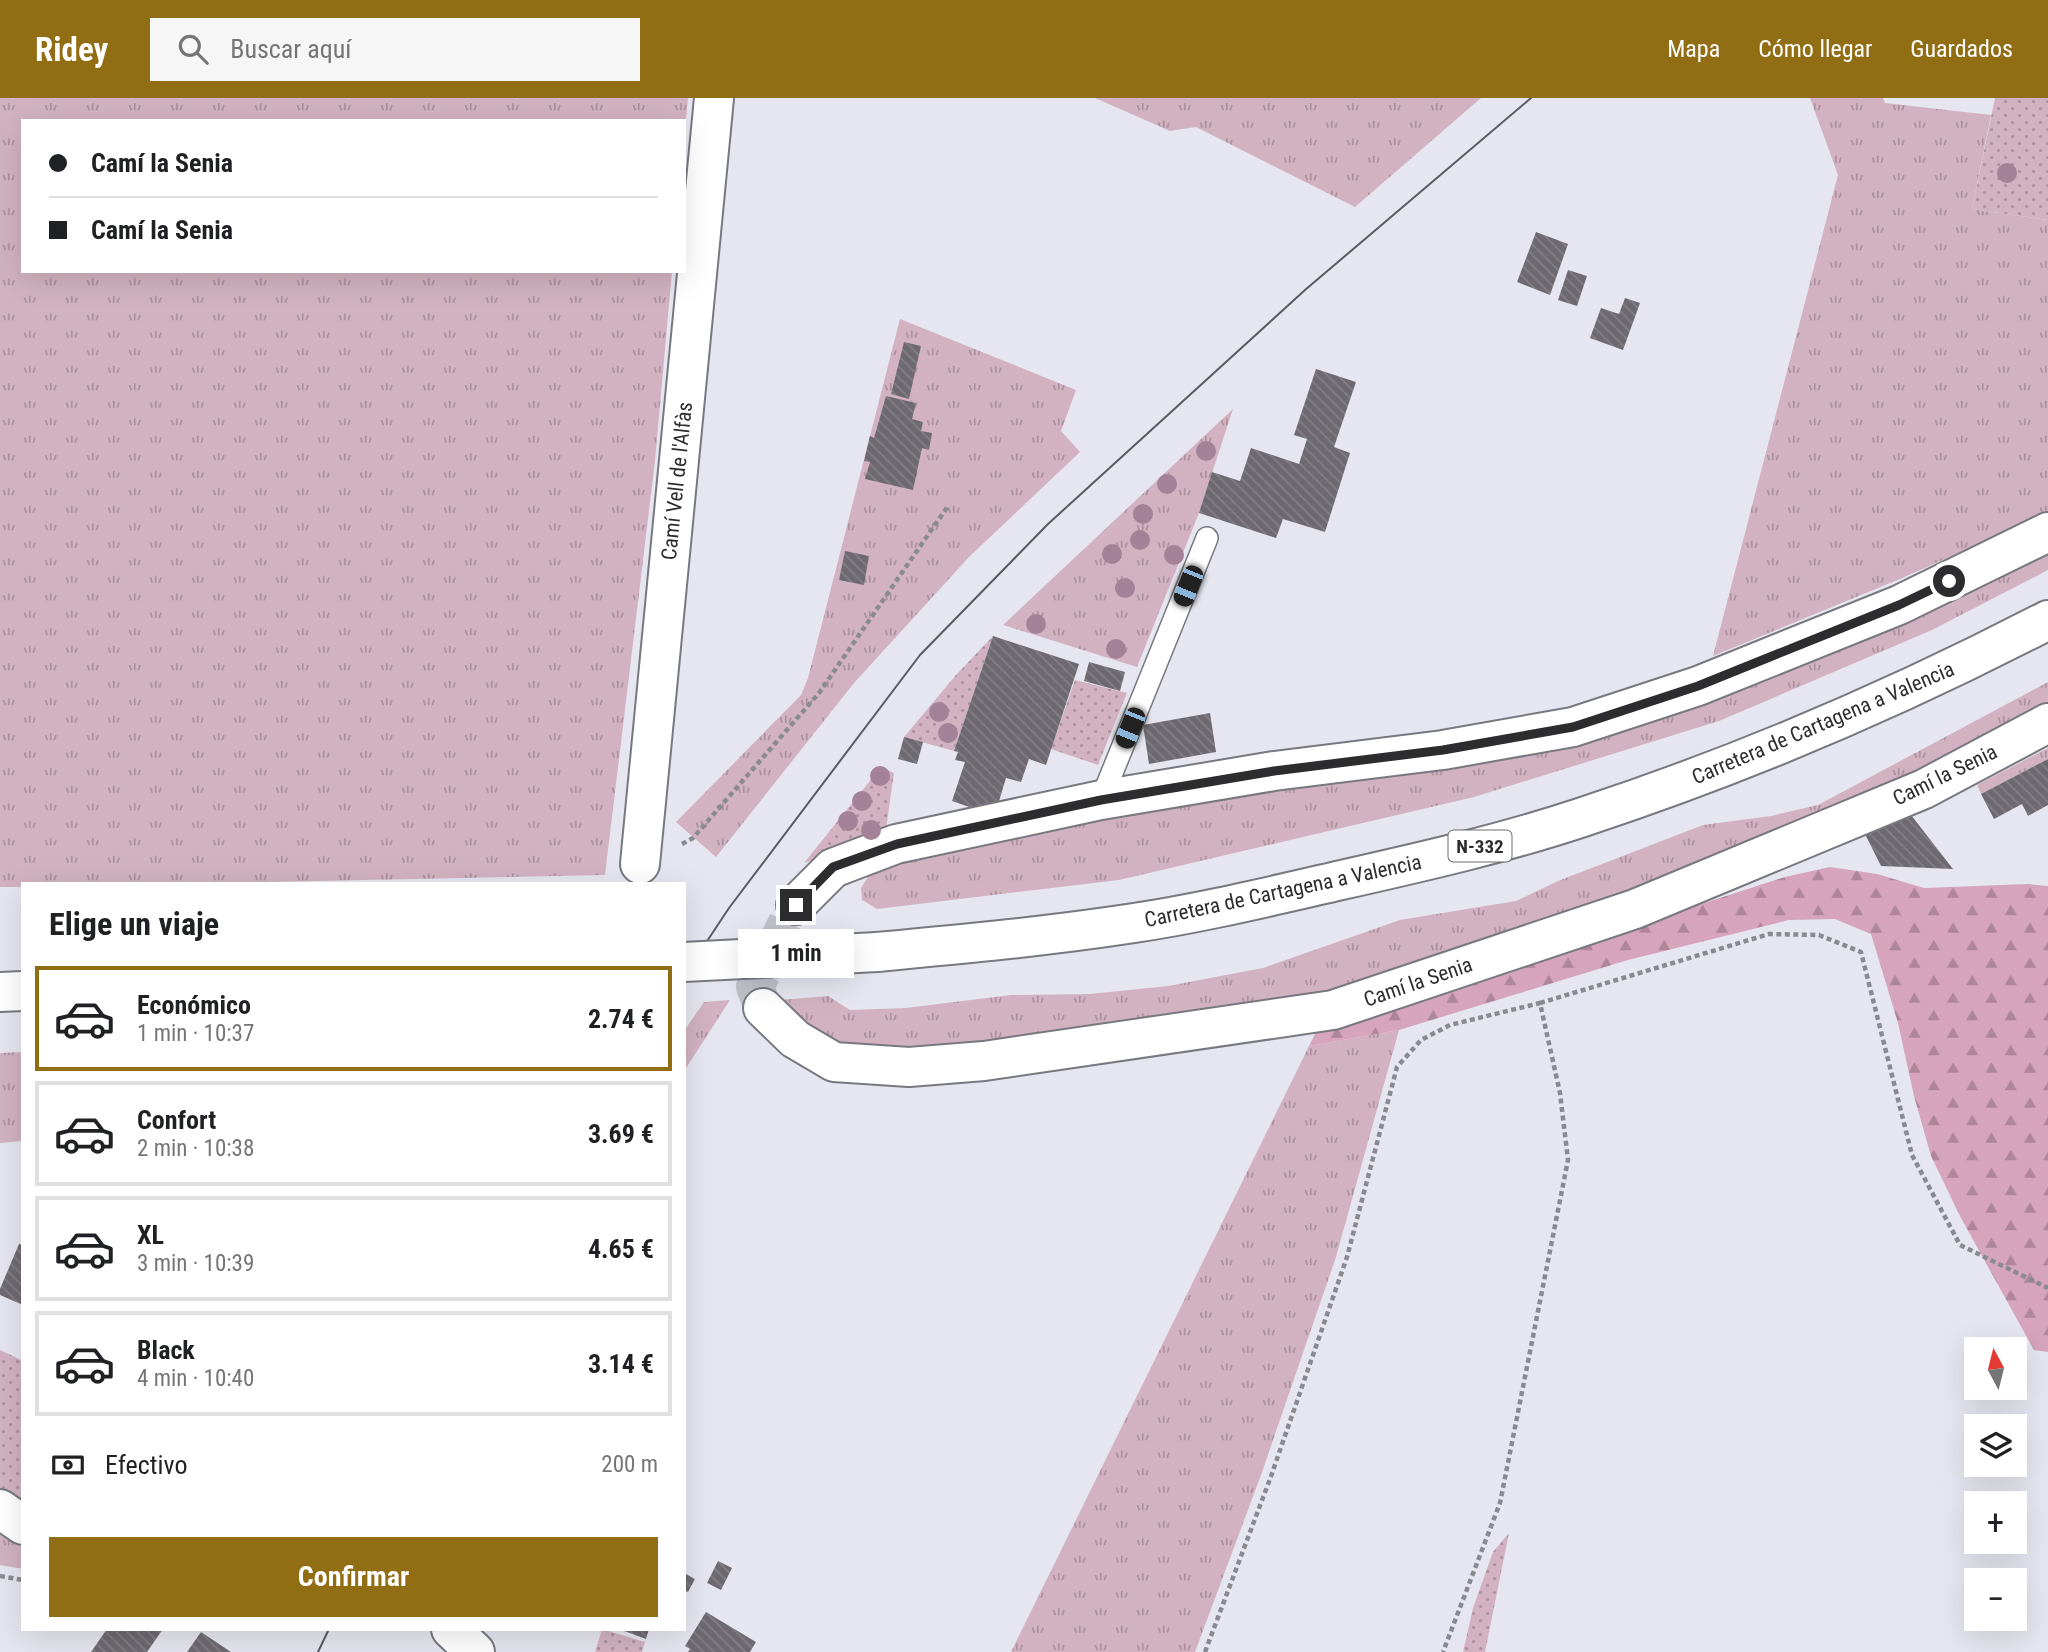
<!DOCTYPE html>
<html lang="es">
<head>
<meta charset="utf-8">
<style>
  :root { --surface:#fff; --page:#f6f6f6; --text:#202124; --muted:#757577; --line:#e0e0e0; --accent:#916d14 }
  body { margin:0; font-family:"Roboto Condensed",sans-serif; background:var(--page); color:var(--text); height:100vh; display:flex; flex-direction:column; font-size:26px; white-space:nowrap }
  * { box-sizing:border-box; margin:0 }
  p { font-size:23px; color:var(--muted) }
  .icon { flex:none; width:38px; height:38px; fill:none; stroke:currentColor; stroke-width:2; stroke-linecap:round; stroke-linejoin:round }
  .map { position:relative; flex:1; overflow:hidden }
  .details { position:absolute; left:21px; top:784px; width:665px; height:749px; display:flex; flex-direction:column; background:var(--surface); border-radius:0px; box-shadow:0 7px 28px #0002 }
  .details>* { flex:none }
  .top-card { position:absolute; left:21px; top:21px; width:665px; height:154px; border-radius:0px; box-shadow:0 7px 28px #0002; display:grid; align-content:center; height:154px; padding:0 28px; background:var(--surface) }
  .needle { width:46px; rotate:353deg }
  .fabs { position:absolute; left:1964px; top:1239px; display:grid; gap:14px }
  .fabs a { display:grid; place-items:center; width:63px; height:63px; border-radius:0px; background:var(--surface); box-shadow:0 7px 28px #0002; font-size:35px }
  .end { position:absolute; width:32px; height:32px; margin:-16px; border:9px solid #2d2d30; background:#fff; box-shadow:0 0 0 4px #fff }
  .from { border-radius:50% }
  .bubble { position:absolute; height:49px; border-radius:0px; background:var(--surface); box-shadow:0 7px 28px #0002; font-size:23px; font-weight:700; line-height:49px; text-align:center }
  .car { position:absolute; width:21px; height:42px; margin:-21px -10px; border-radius:9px; box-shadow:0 0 5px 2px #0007; background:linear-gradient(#222 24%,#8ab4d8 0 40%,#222 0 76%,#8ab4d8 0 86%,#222 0) }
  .top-card b { display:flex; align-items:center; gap:24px; height:66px; font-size:26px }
  .top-card b+b { border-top:2px solid var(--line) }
  .top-card i { width:18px; height:18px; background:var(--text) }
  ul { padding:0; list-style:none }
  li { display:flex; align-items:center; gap:21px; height:105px; margin:0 14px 10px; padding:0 14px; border:4px solid var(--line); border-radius:0px }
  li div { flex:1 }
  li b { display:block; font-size:26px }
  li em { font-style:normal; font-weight:700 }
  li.current { border-color:var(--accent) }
  li>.icon { width:63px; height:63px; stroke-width:1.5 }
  h2 { padding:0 28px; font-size:32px; line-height:84px }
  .pay { display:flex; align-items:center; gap:18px; height:77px; padding:0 28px; font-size:26px }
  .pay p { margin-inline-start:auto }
  .cta { display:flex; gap:14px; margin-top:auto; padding:14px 28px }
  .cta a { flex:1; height:80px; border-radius:0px; background:var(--accent); color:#fff; font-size:28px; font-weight:700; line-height:80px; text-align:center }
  header { display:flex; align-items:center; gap:42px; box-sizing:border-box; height:98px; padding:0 35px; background:var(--accent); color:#fff }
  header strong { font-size:33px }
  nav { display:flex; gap:38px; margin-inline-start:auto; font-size:24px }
  .search { width:490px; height:63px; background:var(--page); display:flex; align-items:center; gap:18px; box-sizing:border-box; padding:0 24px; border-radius:0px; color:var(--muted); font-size:26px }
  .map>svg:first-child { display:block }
  .grass { fill:url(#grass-tufts) }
  .forest { fill:url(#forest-firs) }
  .garden { fill:url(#garden-dots) }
  .building { fill:url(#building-back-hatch) }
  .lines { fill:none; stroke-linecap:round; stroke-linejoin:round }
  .street-tunnel { stroke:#c0c1c9; stroke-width:38; stroke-dasharray:38 19; stroke-linecap:butt }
  .lane-casing { stroke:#787881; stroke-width:24 }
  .street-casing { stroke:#787881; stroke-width:42 }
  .highway-casing { stroke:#787881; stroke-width:42 }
  .path { stroke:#898a90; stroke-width:4.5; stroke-dasharray:5 3.5; stroke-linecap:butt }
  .lane { stroke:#fff; stroke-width:21 }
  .street { stroke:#fff; stroke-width:38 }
  .highway { stroke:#fff; stroke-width:38 }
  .tram { stroke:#5a5a5f; stroke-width:2 }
  .highway-bridge-casing { stroke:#787881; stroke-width:42; stroke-linecap:butt }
  .highway-bridge { stroke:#fff; stroke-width:38 }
  .tree { fill:#a38298 }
  .route { stroke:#2d2d30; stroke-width:9 }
  .labels { text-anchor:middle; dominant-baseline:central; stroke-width:7; stroke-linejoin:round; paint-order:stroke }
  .shield { fill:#fff; stroke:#6c6c6e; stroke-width:2 }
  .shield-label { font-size:19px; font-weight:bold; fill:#2d2d30 }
  .street-label { font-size:21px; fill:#2d2d30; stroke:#fff }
</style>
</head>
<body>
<header>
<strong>Ridey</strong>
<div class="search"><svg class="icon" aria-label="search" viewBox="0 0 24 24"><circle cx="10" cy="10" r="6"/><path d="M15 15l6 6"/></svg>Buscar aquí</div>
<nav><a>Mapa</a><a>Cómo llegar</a><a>Guardados</a></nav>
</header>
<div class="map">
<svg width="2048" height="1554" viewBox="0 0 2048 1554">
  <defs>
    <pattern id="grass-tufts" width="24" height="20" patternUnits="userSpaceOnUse" patternTransform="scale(1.75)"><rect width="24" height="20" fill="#d2b2c0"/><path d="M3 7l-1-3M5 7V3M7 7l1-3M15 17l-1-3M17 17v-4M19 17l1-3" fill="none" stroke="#ab919c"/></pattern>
    <pattern id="forest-firs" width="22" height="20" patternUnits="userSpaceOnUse" patternTransform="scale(1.75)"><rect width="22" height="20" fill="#d6a4bb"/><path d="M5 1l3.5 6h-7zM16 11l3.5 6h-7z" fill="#ae8698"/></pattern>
    <pattern id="garden-dots" width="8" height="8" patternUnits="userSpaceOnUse" patternTransform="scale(1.75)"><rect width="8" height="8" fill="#d2b2c0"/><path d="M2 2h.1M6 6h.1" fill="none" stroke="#ab919c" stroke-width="1.8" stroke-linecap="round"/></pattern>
    <pattern id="building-back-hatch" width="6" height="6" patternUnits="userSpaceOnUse" patternTransform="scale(1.75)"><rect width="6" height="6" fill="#6e6970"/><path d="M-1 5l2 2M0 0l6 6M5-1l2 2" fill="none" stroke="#827f84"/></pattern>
  </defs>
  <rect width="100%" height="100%" fill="#e5e6ef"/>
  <g class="grass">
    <path d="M0 0H688L684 44V23H23V173H672L655 363 605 777 167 786H23V789H0Z"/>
    <path d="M1095 0H1481L1355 109 1196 29 1170 33Z"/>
    <path d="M1810 0H1883L1885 5 1991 17 1972 111 2048 122V415L1900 481 1713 558 1838 77Z"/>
    <path d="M900 221 1076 292 1061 333 1080 354 969 459 854 585 716 759 676 724 801 597 808 580Z"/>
    <path d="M1233 311 1199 415 1137 569 1003 527Z"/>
    <path d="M2048 454V472L1932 532 1719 623 1474 699 1119 782 877 811 862 802 861 790 875 768 1043 732 1192 705 1521 658 1626 627Z"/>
    <path d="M2048 584V614L1945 665 1614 806 1324 900 917 959 822 943 779 902 828 898 850 912 906 910 1011 897 1090 896 1168 888 1263 870 1400 822 1516 803 1558 783 1703 727 1771 718 1818 707Z"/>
    <path d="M2048 650V661L1981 696 1977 687Z"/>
    <path d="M730 902 684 973V933L704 904Z"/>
    <path d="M1399 932 1336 1159 1261 1377 1195 1554H1011L1309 948Z"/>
    <path d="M23 954V1043L0 1045V955Z"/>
    <path d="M0 1432 23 1444V1471L0 1467Z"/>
  </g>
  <path class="forest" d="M1830 769 1877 776 1924 790 2028 786 2048 788V1254L2034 1252 1961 1120 1931 1058 1914 998 1898 925 1871 836 1835 821 1789 822 1628 862 1399 932 1309 948 1318 930 1785 779Z"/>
  <g class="garden">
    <path d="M1995 0H2048V122L1972 111Z"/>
    <path d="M993 538 954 653 904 639 956 577Z"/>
    <path d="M1075 582 1127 595 1098 667 1051 651Z"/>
    <path d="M881 669 894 675 885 738 804 765Z"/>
    <path d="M0 1252 23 1263V1410L0 1396Z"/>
    <path d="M1509 1435 1485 1554H1463L1473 1510 1493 1454Z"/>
    <path d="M602 1531 645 1544 642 1554H595Z"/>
  </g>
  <g class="building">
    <path d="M1536 134 1568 146 1550 197 1517 184Z"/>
    <path d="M1568 172 1587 178 1577 208 1558 202Z"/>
    <path d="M1625 200 1640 205 1623 252 1590 240 1601 210 1619 216Z"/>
    <path d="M904 244 921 248 909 301 891 296Z"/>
    <path d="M1316 271 1356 284 1334 349 1350 355 1325 434 1283 421 1276 440 1199 415 1212 374 1240 383 1251 350 1299 366 1307 341 1294 337Z"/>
    <path d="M886 298 916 305 912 321 923 324 921 333 932 335 929 352 922 350 913 392 865 381 870 364 864 363 870 338 874 340Z"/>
    <path d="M845 453 869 458 864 487 839 482Z"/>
    <path d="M993 538 1079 566 1046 667 1029 661 1021 684 1006 680 996 713 987 715 952 703 965 664 955 662 958 654 954 653Z"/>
    <path d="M1089 564 1125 574 1120 593 1084 583Z"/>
    <path d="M1210 615 1216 654 1149 666 1143 627Z"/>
    <path d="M904 639 923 644 917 666 898 661Z"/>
    <path d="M2048 661V707L2028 718 2022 706 1994 721 1981 696Z"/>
    <path d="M1911 717 1953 771 1881 768 1865 736Z"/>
    <path d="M19 1146 23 1147V1207L0 1197V1191Z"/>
    <path d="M718 1463 732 1470 721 1492 707 1485Z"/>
    <path d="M684 1475 695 1481 688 1494 684 1492Z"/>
    <path d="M706 1514 756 1544 750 1554H688L690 1551 685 1548Z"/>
    <path d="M107 1531H163L147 1554H91Z"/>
    <path d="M619 1531H649L646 1541Z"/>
    <path d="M201 1534 231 1554H187Z"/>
  </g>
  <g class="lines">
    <path class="street-tunnel" d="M763 910 755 889 796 807"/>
    <defs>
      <path id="lane" d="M1101 702 1207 440"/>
      <g id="street">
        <path d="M640 766 714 0"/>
        <path d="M796 807 833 770 896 746 1101 702 1274 673 1443 652 1573 629 1698 588 1899 507 2048 434"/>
        <path d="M763 910 795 941 834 964 909 969 984 963 1333 912 1635 811 1924 691 2048 625"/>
        <path d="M0 1411 23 1427"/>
        <path d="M451 1531 475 1554"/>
      </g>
      <g id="highway">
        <path d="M877 854C963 846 1049 838 1134 825 1201 815 1267 799 1333 784 1417 765 1502 746 1583 719 1744 666 1898 600 2048 522"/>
        <path d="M0 894 23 893"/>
      </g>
    </defs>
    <use href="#lane" class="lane-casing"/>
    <use href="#street" class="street-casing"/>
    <use href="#highway" class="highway-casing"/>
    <g class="path">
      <path d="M682 746 693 740 819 595 948 408"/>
      <path d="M1540 905 1769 836 1819 837 1861 854 1912 1057 1960 1147 2048 1190"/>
      <path d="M0 1478 23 1482"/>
      <path d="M1205 1554 1270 1381 1347 1159 1397 969 1421 942 1450 927 1540 905 1560 995 1568 1062 1500 1405 1443 1554"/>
    </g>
    <use href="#lane" class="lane"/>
    <use href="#street" class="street"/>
    <use href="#highway" class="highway"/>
    <g class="tram">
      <path d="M684 878 729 810 920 557 1048 426 1305 192 1531 0"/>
      <path d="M318 1554 329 1531"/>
    </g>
    <defs>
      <path id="highway-bridge" d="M684 864 877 854"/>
    </defs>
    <use href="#highway-bridge" class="highway-bridge-casing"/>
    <use href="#highway-bridge" class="highway-bridge"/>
  </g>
  <g class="tree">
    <circle cx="2007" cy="75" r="10"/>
    <circle cx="1206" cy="353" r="10"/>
    <circle cx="1167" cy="386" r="10"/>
    <circle cx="1143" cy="416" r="10"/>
    <circle cx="1140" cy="442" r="10"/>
    <circle cx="1112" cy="456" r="10"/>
    <circle cx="1174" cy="457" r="10"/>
    <circle cx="1125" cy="490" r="10"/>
    <circle cx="1036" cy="526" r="10"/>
    <circle cx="1116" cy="551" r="10"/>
    <circle cx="939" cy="614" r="10"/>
    <circle cx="948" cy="635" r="10"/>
    <circle cx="880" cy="678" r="10"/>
    <circle cx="862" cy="703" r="10"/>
    <circle cx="848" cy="723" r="10"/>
    <circle cx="871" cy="732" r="10"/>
  </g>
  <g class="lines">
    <path class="route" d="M796 807 833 769 897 746 1101 702 1274 673 1443 652 1573 629 1698 588 1899 507 1949 483"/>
  </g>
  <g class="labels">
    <rect class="shield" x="1448.5" y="732.5" width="63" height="31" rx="5"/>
    <g class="shield-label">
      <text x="1480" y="748">N-332</text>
    </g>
    <g class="street-label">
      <text transform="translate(677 383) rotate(-84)">Camí Vell de l'Alfàs</text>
      <text transform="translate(1823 625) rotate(-23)">Carretera de Cartagena a Valencia</text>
      <text transform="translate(1945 677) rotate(-26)">Camí la Senia</text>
      <text transform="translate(1283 793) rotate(-12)">Carretera de Cartagena a Valencia</text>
      <text transform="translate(1418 884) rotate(-19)">Camí la Senia</text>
    </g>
  </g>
</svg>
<div class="fabs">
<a><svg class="needle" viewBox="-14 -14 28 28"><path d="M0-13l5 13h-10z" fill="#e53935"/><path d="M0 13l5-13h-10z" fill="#757577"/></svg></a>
<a><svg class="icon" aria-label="layers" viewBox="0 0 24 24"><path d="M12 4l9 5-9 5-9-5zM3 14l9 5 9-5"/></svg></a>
<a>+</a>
<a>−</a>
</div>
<i class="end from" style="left:1949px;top:483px"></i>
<i class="end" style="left:796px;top:807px"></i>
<div class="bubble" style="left:738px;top:831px;width:116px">1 min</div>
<i class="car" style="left:1188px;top:488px;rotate:202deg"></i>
<i class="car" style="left:1130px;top:630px;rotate:202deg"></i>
<div class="top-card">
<b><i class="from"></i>Camí la Senia</b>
<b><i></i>Camí la Senia</b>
</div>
<section class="details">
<h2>Elige un viaje</h2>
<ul>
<li class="current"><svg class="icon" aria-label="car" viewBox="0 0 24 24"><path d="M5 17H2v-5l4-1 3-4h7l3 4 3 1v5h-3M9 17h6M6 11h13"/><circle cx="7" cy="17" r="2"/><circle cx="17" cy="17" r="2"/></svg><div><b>Económico</b><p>1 min · 10:37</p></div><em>2.74 €</em></li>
<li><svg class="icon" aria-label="car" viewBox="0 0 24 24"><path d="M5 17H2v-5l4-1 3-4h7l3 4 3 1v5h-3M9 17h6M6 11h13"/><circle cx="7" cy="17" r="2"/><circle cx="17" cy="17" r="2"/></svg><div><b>Confort</b><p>2 min · 10:38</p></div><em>3.69 €</em></li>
<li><svg class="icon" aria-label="car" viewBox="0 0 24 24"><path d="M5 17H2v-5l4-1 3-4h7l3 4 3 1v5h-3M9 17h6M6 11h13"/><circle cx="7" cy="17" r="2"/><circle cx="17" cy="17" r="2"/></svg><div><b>XL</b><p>3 min · 10:39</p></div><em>4.65 €</em></li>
<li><svg class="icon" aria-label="car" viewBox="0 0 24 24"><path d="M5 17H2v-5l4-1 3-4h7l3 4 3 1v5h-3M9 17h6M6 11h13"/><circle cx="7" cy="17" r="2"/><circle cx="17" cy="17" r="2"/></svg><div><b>Black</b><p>4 min · 10:40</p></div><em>3.14 €</em></li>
</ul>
<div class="pay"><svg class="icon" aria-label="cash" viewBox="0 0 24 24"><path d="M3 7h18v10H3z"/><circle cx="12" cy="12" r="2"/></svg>Efectivo<p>200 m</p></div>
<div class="cta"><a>Confirmar</a></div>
</section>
</div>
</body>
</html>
